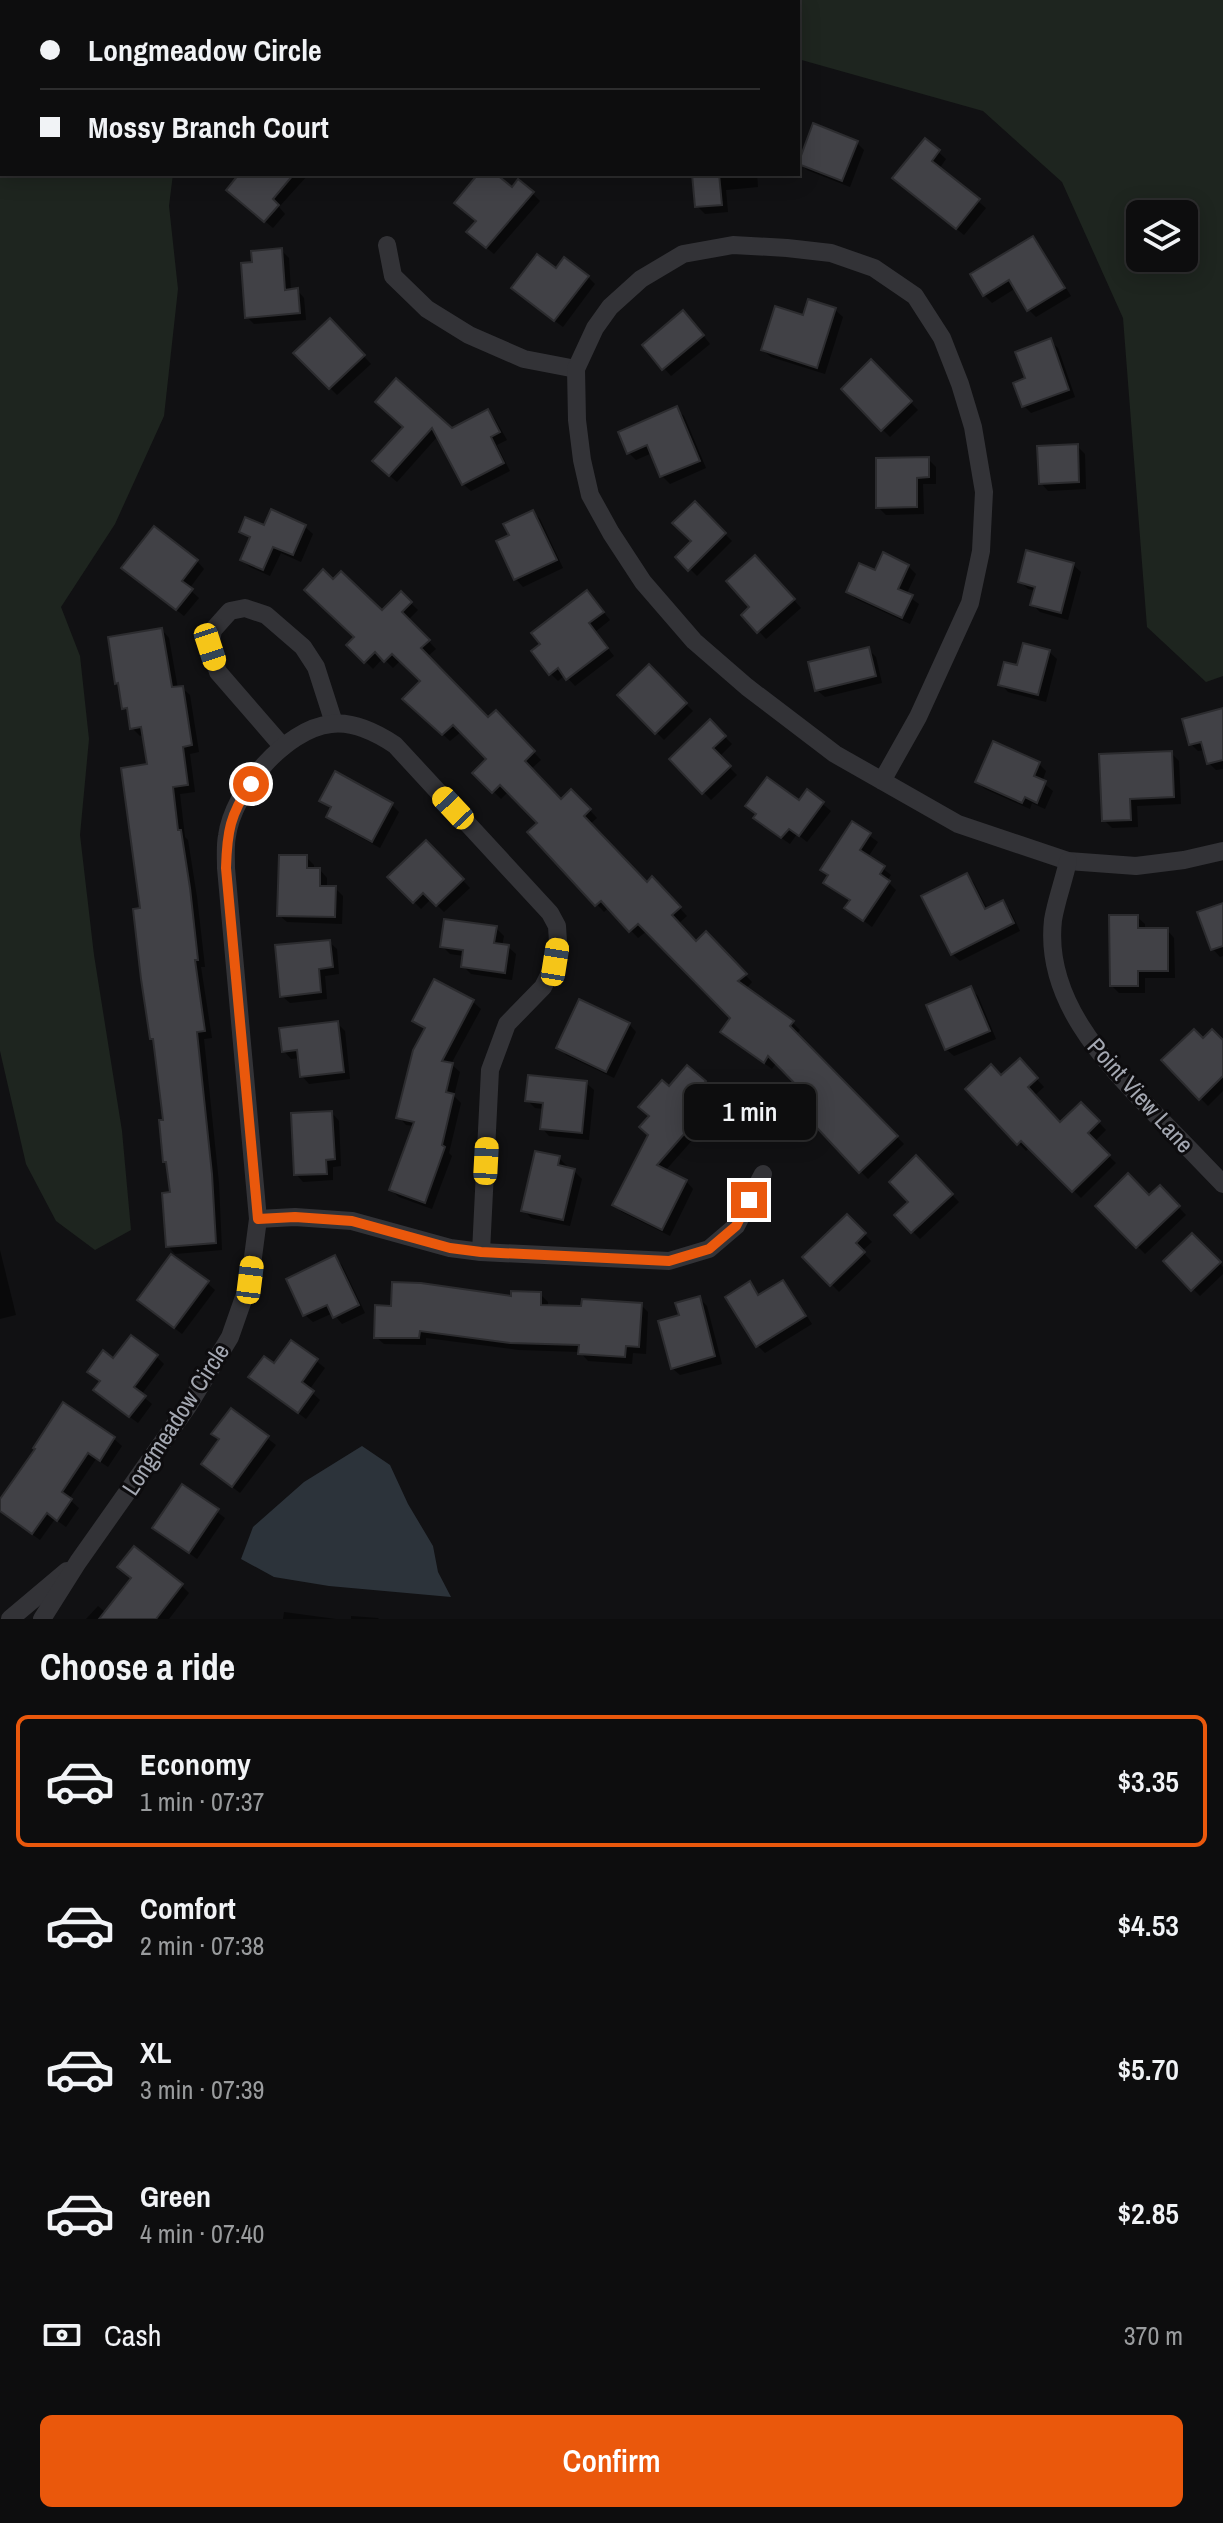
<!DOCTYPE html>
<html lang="en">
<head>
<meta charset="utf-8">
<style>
  :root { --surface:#0d0d0e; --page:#161617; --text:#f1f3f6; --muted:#9a9c9e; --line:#2d2d2e; --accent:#ea580c }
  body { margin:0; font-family:"Archivo Narrow",sans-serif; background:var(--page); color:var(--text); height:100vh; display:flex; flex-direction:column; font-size:30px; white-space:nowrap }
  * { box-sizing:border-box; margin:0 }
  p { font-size:26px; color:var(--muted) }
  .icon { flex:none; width:44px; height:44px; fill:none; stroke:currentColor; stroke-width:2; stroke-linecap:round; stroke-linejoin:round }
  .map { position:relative; height:1619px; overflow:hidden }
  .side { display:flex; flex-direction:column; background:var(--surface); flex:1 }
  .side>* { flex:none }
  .top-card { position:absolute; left:0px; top:0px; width:800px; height:176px; box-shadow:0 4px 20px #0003,0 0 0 2px var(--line); display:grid; align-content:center; height:176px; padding:0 40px; background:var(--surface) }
  .controls { position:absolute; left:1126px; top:200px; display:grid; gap:16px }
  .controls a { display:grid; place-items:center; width:72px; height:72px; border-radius:12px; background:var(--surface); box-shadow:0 4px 20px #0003,0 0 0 2px var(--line); font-size:40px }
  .end { position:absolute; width:36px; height:36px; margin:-18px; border:10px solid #ea580c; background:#fff; box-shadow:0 0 0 4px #fff }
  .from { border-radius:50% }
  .bubble { position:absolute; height:56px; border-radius:12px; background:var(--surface); box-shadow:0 4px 20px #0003,0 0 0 2px var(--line); font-size:26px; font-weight:600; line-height:56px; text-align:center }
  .car { position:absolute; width:24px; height:48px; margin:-24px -12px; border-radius:10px; box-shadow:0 0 6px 2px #0007; background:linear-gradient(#f5c518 24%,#345 0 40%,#f5c518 0 76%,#345 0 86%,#f5c518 0) }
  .top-card b { display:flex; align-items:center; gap:28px; height:76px; font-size:30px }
  .top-card b+b { border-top:2px solid var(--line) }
  .top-card i { width:20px; height:20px; background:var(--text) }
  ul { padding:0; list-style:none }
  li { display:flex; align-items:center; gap:24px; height:132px; margin:0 16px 12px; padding:0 24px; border:4px solid transparent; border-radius:12px }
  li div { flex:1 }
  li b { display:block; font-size:30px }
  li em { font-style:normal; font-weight:600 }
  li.active { border-color:var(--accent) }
  li>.icon { width:72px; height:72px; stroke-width:1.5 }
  h2 { padding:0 40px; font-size:36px; line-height:96px }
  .pay { display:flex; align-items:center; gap:20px; height:88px; padding:0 40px; font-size:30px }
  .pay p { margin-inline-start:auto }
  .primary-button { display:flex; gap:16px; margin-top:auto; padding:16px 40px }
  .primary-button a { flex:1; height:92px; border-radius:12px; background:var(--accent); color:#fff; font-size:32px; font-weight:600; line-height:92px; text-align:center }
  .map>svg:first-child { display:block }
  .green { fill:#1e251f; fill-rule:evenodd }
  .water { fill:#2c333a }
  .shadow { fill:#0007 }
  .building { fill:#414146; stroke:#2c2c2f; stroke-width:2 }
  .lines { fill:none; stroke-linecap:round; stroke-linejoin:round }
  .street { stroke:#333337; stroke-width:18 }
  .route { stroke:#ea580c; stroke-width:10 }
  .labels { text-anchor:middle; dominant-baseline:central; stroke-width:6; stroke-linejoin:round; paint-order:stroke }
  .street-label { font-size:24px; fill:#a4a8b2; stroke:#0d0c0e }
</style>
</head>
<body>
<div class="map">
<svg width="1223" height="1619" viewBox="0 0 1223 1619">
  <rect width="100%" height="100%" fill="#111113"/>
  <g class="green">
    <path d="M0 0H455L449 2H2V174H173L169 206 178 289 164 416 115 524 61 607 80 656 89 739 80 835 94 955 122 1131 131 1230 95 1250 56 1221 26 1164 0 1051Z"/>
    <path d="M653 0H1223V676L1206 682 1147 627 1123 318 1062 182 983 111 798 59V2H656ZM1184 214V258H1140V214Z"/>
  </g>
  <path class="water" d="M362 1446 390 1465 408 1504 433 1546 438 1572 451 1597 329 1586 274 1577 241 1559 253 1527 304 1482Z"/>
  <g class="shadow">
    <path d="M925 140 946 159 939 169 986 208 964 235 903 185Z"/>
    <path d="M857 143 864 150 850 187 807 170 800 163Z"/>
    <path d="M242 174H305L307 176 279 207 285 214 273 228 236 197Z"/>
    <path d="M481 174H493L512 190 532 193 540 201 494 254 476 239Z"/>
    <path d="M694 174H757L758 187 726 190 728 212 705 214 697 206Z"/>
    <path d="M1033 238 1040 246 1071 296 1036 317 1029 310 1016 288 992 303 984 295Z"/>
    <path d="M281 250 289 258 291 291 297 290 304 298 306 320 254 324 247 317 254 264Z"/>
    <path d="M556 271 588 277 595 284 563 327 521 296Z"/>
    <path d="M835 310 843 317 825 374 771 357 763 350 805 317Z"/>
    <path d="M691 320 710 344 671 376 664 368Z"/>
    <path d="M330 321 371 364 337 395 295 353Z"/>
    <path d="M1050 341 1058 348 1075 397 1031 413 1024 406 1027 379Z"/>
    <path d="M871 362 918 410 890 437 843 389Z"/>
    <path d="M385 409 451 430 488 411 495 419 507 440 497 445 510 471 471 491 463 484 438 436 397 482 382 469 405 427Z"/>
    <path d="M676 409 684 416 706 468 670 484 662 476 652 453 636 460 629 453Z"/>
    <path d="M1077 446 1085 454 1086 489 1048 491 1041 483Z"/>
    <path d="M928 459 936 467V484H923L924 514 886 515 878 507Z"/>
    <path d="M695 504 732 541 697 576 678 557 694 541Z"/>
    <path d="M533 512 540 519 563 568 523 587 516 579 499 542 512 536Z"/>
    <path d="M305 527 313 534 301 562 281 553 270 576 250 567 242 560 251 540 241 531Z"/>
    <path d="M197 561 204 569 189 589 199 598 184 616 132 575Z"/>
    <path d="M763 565 801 608 766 639 744 615 752 607Z"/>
    <path d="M1073 565 1081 572 1068 620 1040 612 1033 605 1036 591 1028 589 1020 581Z"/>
    <path d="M908 566 916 574 906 595 919 604 910 624 856 599 848 592 876 572Z"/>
    <path d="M401 594 418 610 408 620 436 649 427 657 488 720H503L541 760 531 769 562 802 579 799 597 818 589 825 647 884 652 879 687 916 678 924 696 943 705 934 752 982 746 989 792 1022 800 1030 796 1035 904 1144 868 1179 795 1102 805 1092 777 1062 772 1069 730 1039 732 1018 647 931 638 938 609 907 604 912 530 832 540 823 509 791 501 799 475 773 489 759 462 731 450 741 405 699 423 681 401 660 393 668 383 658 373 669 349 645Z"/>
    <path d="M594 600 610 620 595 632 614 656 575 686 565 675 558 681 550 673Z"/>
    <path d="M162 630 169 638 178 689 182 688 190 695 199 752 190 754 195 792 180 794 185 837 188 840 197 897 205 967H201L212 1038 204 1039 219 1183 222 1250 175 1254 168 1246 172 1194 169 1166 165 1161V1122L156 1042 152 1038 142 910 149 766 144 735 140 736 132 728 130 714 124 708 120 686 117 683Z"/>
    <path d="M868 649 876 657 882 683 825 697 817 690Z"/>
    <path d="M1049 652 1057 659 1046 702 1008 692 1001 684 1018 668Z"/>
    <path d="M649 667 693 711 664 740 620 695Z"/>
    <path d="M1223 710V769L1216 770 1209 763 1205 750 1198 751 1191 744Z"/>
    <path d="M710 722 732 744 719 757 737 775 711 800 672 759Z"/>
    <path d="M1171 753 1179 761 1181 804 1137 806 1138 827 1112 828 1104 820Z"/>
    <path d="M1039 764 1046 771 1042 782 1053 791 1045 809 1032 803 1030 809 985 789 977 782Z"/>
    <path d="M808 792 831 811 807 842 797 834 790 844 763 825 799 803Z"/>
    <path d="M321 800 392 805 399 812 380 848 336 824 328 817 332 810Z"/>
    <path d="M853 824 878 842 868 857 891 875 887 881 896 890 872 927 847 908 851 902 825 883Z"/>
    <path d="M426 842 470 888 444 912 431 899 421 909 390 877Z"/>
    <path d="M306 857 314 865V870H320L327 878V888H335L343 896 342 924 287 922 279 915Z"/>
    <path d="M967 875 974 883 988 910 1002 903 1010 910 1020 931 960 961 952 954Z"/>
    <path d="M1223 905V956L1220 957 1213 949Z"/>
    <path d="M1137 917 1145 924V930H1167L1174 938 1175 978H1145V993H1119L1112 986Z"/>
    <path d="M496 928 504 936 502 946 508 947 516 954 512 980 471 974 463 966 464 956 450 954 442 946Z"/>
    <path d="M329 942 337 949 339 974 325 976 327 999 290 1003 282 996Z"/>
    <path d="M970 988 978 996 996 1039 954 1056 946 1049Z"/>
    <path d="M473 1002 481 1009 451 1064 460 1072 454 1096 461 1103 449 1153 452 1156 432 1209 399 1197 391 1190 414 1126 406 1125 399 1117 426 1030 414 1021Z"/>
    <path d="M337 1023 345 1031 350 1079 309 1084 302 1076 300 1058 291 1059 284 1051Z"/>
    <path d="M629 1024 636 1032 614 1078 566 1055 559 1047Z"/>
    <path d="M1203 1041 1223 1043V1091L1208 1106 1164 1060Z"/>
    <path d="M1020 1061 1044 1087 1034 1096 1060 1124 1081 1104 1106 1130 1094 1142 1116 1163 1081 1198 1030 1147 1026 1151 968 1089 1001 1078Z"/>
    <path d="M704 1082 712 1089 704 1098 718 1111 665 1171 686 1181 693 1189 670 1236 622 1212 615 1205 650 1135 651 1117 669 1089Z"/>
    <path d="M586 1083 594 1090 589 1140 549 1136 542 1128 544 1109 535 1108 527 1100Z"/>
    <path d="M332 1113 339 1121 341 1166 333 1167V1180L303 1182 296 1174Z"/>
    <path d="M559 1158 567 1166 566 1169 574 1171 582 1179 570 1226 531 1218 524 1210Z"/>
    <path d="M916 1158 959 1202 920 1239 897 1215 911 1202Z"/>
    <path d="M1160 1188 1186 1215 1145 1254 1098 1206 1149 1198Z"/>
    <path d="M847 1216 872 1242 862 1251 871 1261 839 1292 805 1257Z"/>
    <path d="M1192 1236 1223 1267V1274L1200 1296 1166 1261Z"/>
    <path d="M0 1250 16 1315 0 1319Z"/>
    <path d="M334 1258 342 1265 365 1313 342 1324 333 1313 313 1322 305 1315Z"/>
    <path d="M783 1282 790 1290 812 1324 765 1353 758 1346 728 1297 750 1284 760 1296Z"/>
    <path d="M207 1283 215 1290 182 1334 139 1300Z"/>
    <path d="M540 1294 548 1302V1307L641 1305 648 1312 646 1354 633 1353 632 1364 588 1361 580 1352 519 1350 426 1338V1345L384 1344 376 1337 513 1298Z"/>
    <path d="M699 1298 707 1306 722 1364 680 1375 672 1368 681 1317Z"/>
    <path d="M292 1342 325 1368 309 1390 320 1400 306 1419 251 1377 275 1366Z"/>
    <path d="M157 1357 164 1364 141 1395 152 1404 138 1423 103 1397 114 1361Z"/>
    <path d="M64 1405 114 1439 122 1446 108 1467 96 1459 69 1499 79 1508 66 1527 55 1519 40 1540 4 1514 0 1510V1502L37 1450Z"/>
    <path d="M231 1410 276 1445 240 1493 203 1464 221 1440Z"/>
    <path d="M183 1486 225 1518 197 1559 155 1527Z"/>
    <path d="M181 1585 189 1593 169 1619H86L98 1606 106 1613Z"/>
    <path d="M284 1612 336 1619H283Z"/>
    <path d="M351 1616 378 1618 379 1619H351Z"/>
  </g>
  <g class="building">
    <path d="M813 123 858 141 842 181 798 164Z"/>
    <path d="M925 138 940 150 932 161 980 199 956 229 892 178Z"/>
    <path d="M239 174H294L273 199 279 205 264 222 226 190Z"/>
    <path d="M478 174H496L512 187 518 179 534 192 486 248 466 232 476 221 454 203Z"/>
    <path d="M692 174H719L722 205 695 207Z"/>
    <path d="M1033 236 1065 288 1027 311 1009 280 983 296 970 274Z"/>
    <path d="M282 248 285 290 298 288 300 313 245 318 241 263 252 262 251 251Z"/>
    <path d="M537 254 556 268 564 257 589 276 554 321 511 288Z"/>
    <path d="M808 299 836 308 817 368 761 350 775 306 803 315Z"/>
    <path d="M683 310 704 335 662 370 642 345Z"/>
    <path d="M330 318 365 355 329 389 293 353Z"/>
    <path d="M1051 338 1069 390 1022 407 1013 383 1025 378 1015 352Z"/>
    <path d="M871 359 912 401 881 431 841 389Z"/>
    <path d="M396 378 452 428 488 409 500 432 491 437 504 463 462 485 432 428 389 476 372 461 403 427 375 402Z"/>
    <path d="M677 406 700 461 660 477 647 445 627 454 618 432Z"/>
    <path d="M1078 444 1079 482 1039 484 1037 446Z"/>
    <path d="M929 457V477L917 478V507L876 508V458Z"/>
    <path d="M695 501 726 533 688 571 675 557 691 541 672 523Z"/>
    <path d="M271 509 306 525 293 555 273 547 263 570 240 560 250 537 239 532 245 517 264 525Z"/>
    <path d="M533 510 557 560 514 580 496 541 509 535 503 524Z"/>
    <path d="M154 526 198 560 182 581 193 589 176 610 121 568Z"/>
    <path d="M1026 550 1074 563 1061 613 1030 605 1035 587 1018 582Z"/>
    <path d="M883 552 909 565 898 589 913 595 902 618 846 592 859 563 875 570Z"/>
    <path d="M755 555 795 599 757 633 741 615 749 607 726 581Z"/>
    <path d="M323 569 333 579 341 571 382 610 401 591 412 602 402 612 430 640 421 648 488 717 496 710 535 751 525 761 561 799 571 789 591 809 584 816 647 882 652 876 681 907 672 915 696 941 706 931 747 974 738 981 794 1021 790 1026 898 1136 859 1173 793 1102 803 1092 768 1056 764 1063 720 1032 730 1018 638 924 629 932 601 901 595 906 527 832 537 823 500 785 492 793 472 773 486 759 453 725 442 735 402 699 420 681 392 654 384 662 375 652 364 663 346 645 354 637 304 590Z"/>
    <path d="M587 590 604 612 589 623 608 648 566 680 558 668 549 675 531 651 540 644 531 633Z"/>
    <path d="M162 628 172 687 183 686 192 745 183 747 188 785 173 787 178 830H181L190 888 198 960H195L205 1031 197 1032 212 1174 216 1243 166 1247 162 1193 170 1192 166 1162H163L159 1120H163L153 1039H150L141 979 133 909 140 908 121 768 147 764 141 727 130 729 127 708 122 709 118 683 115 684 108 637Z"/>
    <path d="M1023 643 1050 650 1038 695 998 685 1004 662 1017 665Z"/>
    <path d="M869 647 876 676 815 691 808 662Z"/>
    <path d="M649 664 687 703 655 734 617 695Z"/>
    <path d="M1223 708V760L1207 764 1201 742 1189 745 1182 719Z"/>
    <path d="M710 719 726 736 713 748 731 766 702 794 669 759Z"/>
    <path d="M993 741 1040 762 1034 776 1046 781 1037 803 1025 797 1022 803 975 782Z"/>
    <path d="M1172 751 1174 797 1130 799 1131 820 1102 821 1099 754Z"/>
    <path d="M335 771 393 803 372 842 326 817 331 807 319 801Z"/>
    <path d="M767 777 799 800 807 789 824 802 799 836 789 829 781 838 753 818 756 814 745 806Z"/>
    <path d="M852 821 871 833 860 850 885 866 880 874 890 881 863 921 844 908 850 900 823 883 828 875 820 870Z"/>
    <path d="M426 840 464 879 436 906 423 893 413 903 387 877Z"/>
    <path d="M279 855H307V868H320V886H336L335 917 277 916Z"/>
    <path d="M967 873 985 909 1003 900 1014 923 951 955 921 896Z"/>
    <path d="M1223 903V946L1211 950 1197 912Z"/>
    <path d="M1109 915H1138V928H1168V971H1138V986H1110Z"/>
    <path d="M444 919 497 926 494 943 509 945 505 973 461 967 463 950 440 947Z"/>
    <path d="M330 940 333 967 319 969 321 992 280 997 275 945Z"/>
    <path d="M434 979 474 1000 442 1061 453 1063 446 1092 454 1094 442 1145 445 1147 425 1203 389 1190 414 1122 396 1118 413 1050 425 1028 412 1021Z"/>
    <path d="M971 986 990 1031 945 1050 926 1005Z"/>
    <path d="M579 999 630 1023 606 1072 556 1048Z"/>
    <path d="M338 1021 344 1072 300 1077 297 1050 282 1052 279 1028Z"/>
    <path d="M1194 1029 1203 1038 1212 1029 1223 1040V1076L1199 1100 1161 1060Z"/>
    <path d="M1020 1058 1038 1078 1028 1087 1060 1122 1081 1102 1100 1121 1088 1133 1110 1155 1072 1192 1021 1141 1017 1145 965 1089 991 1064 1001 1075Z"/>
    <path d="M687 1065 706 1081 698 1090 712 1102 657 1165 687 1180 662 1230 612 1205 648 1135 639 1127 649 1116 638 1107 662 1080 669 1086Z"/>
    <path d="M528 1075 587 1081 582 1133 540 1129 543 1103 525 1101Z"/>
    <path d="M332 1111 335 1159 326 1160 327 1174 294 1175 291 1113Z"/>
    <path d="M535 1151 560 1156 558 1165 575 1169 563 1220 521 1211Z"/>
    <path d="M916 1155 953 1194 911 1233 894 1215 908 1202 889 1182Z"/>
    <path d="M1128 1173 1149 1195 1160 1185 1180 1206 1136 1248 1095 1206Z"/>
    <path d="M847 1214 866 1233 856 1243 865 1252 830 1286 802 1257Z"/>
    <path d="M1192 1233 1221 1262 1191 1291 1163 1261Z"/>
    <path d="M171 1254 209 1281 174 1328 137 1300Z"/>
    <path d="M335 1255 359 1305 333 1318 327 1305 303 1316 286 1279Z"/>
    <path d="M783 1280 806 1316 756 1347 725 1297 750 1281 758 1295Z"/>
    <path d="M392 1282 421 1283 511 1296V1291L541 1292V1305L581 1306 582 1299 642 1303 639 1347 626 1346 625 1357 578 1354 579 1345 510 1343 420 1331 419 1338H374L375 1305 391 1306Z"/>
    <path d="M700 1296 715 1356 671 1369 658 1321 679 1315 675 1303Z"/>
    <path d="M131 1335 158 1355 134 1387 146 1396 129 1417 93 1390 100 1381 87 1372 103 1350 113 1358Z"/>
    <path d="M291 1340 318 1359 302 1382 314 1391 298 1413 248 1377 264 1356 274 1363Z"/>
    <path d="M63 1402 115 1437 100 1461 88 1453 62 1492 72 1499 57 1521 47 1513 32 1534 0 1511V1499L35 1449 33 1448Z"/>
    <path d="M231 1408 269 1436 232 1487 201 1464 219 1439 211 1434Z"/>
    <path d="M182 1484 219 1509 189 1553 152 1528Z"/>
    <path d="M134 1546 183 1584 156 1619H99L131 1578 117 1567Z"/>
  </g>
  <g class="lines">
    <g class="street">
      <path d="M387 245 393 276 427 309 469 335 524 359 576 369"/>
      <path d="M283 747 218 672 210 647 213 630 230 611 245 608 266 615 303 647 316 667 334 723"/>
      <path d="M882 781 918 717 970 603 981 551 984 492 973 427 960 384 942 338 915 296 874 268 831 253 787 248 733 245 683 254 641 279 610 307 595 328 576 369 577 420 582 460 590 495 611 533 643 582 694 641 747 687 835 754 958 824 1068 861 1136 866 1184 860 1223 851"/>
      <path d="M1068 861C1064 880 1056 901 1053 920 1044 1000 1105 1062 1155 1114 1178 1137 1200 1160 1223 1184"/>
      <path d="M258 1219 295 1217 352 1221 450 1248 481 1252 669 1261 709 1249 736 1226 763 1174"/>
      <path d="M10 1619 67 1571"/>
      <path d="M42 1619 78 1562 188 1406 230 1337 250 1280 258 1219 226 868C226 857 225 846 227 836 233 791 285 729 331 724 354 721 377 733 395 745L550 913 557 926 558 942 554 965 543 987 507 1024 490 1070 481 1252"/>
    </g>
  </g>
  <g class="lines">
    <path class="route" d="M251 784C230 814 227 832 226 868L258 1219 295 1217 352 1221 450 1248 481 1252 669 1261 709 1249 736 1226 749 1200"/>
  </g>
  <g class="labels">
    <g class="street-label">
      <text transform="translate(1141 1095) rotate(48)">Point View Lane</text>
      <text transform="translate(175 1419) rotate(-57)">Longmeadow Circle</text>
    </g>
  </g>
</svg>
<div class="controls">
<a><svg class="icon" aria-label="layers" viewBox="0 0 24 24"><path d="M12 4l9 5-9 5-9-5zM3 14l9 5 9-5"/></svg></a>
</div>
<i class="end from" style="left:251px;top:784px"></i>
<i class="end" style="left:749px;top:1200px"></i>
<div class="bubble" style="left:684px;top:1084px;width:132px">1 min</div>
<i class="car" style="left:210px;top:647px;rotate:162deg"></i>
<i class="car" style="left:453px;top:808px;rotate:317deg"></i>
<i class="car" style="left:555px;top:962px;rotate:9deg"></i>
<i class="car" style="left:486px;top:1161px;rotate:3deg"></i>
<i class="car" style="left:250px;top:1280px;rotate:7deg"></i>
<div class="top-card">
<b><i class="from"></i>Longmeadow Circle</b>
<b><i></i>Mossy Branch Court</b>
</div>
</div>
<section class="side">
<h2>Choose a ride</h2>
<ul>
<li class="active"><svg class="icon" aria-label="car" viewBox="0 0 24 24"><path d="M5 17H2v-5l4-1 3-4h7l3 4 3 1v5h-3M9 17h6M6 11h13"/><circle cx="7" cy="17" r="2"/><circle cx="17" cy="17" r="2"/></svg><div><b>Economy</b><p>1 min · 07:37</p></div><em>$3.35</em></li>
<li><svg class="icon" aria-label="car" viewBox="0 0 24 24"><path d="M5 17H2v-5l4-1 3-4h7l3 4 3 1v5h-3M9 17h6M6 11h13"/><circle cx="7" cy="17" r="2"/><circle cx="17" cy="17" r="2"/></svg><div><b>Comfort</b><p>2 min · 07:38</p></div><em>$4.53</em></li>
<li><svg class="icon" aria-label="car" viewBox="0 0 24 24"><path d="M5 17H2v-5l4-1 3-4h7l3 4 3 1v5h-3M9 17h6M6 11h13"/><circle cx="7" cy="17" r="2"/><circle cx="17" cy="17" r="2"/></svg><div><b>XL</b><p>3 min · 07:39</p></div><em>$5.70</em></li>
<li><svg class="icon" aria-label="car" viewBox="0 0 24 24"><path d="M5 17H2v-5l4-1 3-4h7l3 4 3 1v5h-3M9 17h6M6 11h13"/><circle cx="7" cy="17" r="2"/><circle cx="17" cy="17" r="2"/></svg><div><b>Green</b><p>4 min · 07:40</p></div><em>$2.85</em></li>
</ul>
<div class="pay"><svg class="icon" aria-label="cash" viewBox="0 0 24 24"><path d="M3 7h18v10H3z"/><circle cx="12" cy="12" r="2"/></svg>Cash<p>370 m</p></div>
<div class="primary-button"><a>Confirm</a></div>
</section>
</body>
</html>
